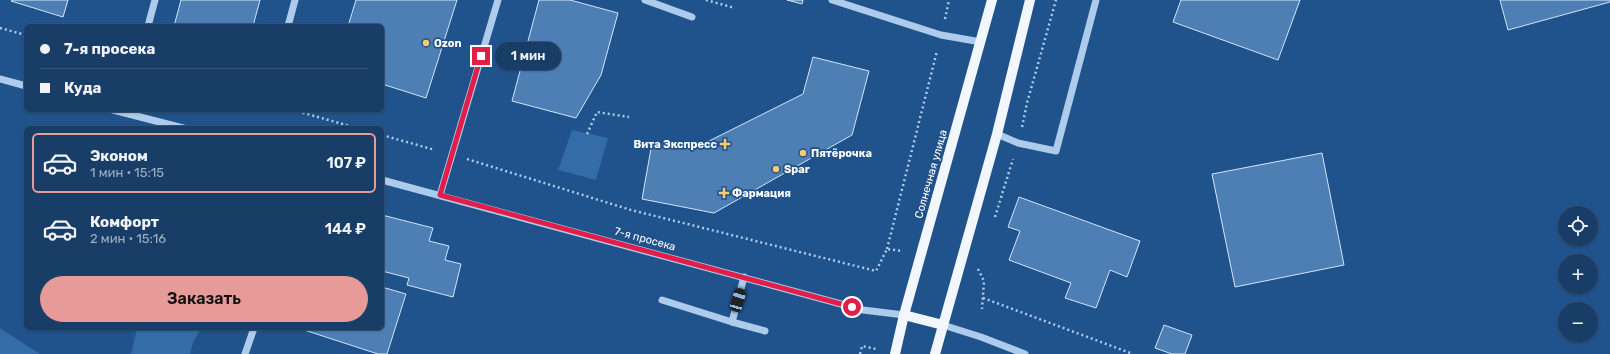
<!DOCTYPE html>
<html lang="ru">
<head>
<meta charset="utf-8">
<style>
  :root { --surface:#183e68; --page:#254971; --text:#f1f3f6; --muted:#9faec0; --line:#36577c; --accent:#e69b98 }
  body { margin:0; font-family:Rubik,sans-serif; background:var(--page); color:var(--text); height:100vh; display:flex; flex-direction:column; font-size:15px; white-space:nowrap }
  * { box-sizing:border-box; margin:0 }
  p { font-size:13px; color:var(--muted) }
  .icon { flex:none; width:22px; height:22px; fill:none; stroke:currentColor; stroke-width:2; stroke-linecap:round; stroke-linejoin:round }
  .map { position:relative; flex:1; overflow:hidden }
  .drawer { position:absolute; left:24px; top:126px; width:360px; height:204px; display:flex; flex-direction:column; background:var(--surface); border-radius:6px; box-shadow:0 1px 3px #0004,0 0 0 1px var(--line) }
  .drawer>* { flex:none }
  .hud { position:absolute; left:24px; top:24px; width:360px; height:88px; border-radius:6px; box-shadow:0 1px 3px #0004,0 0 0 1px var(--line); display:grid; align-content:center; height:88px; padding:0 16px; background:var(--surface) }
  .buttons { position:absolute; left:1558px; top:206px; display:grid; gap:8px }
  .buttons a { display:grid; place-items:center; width:40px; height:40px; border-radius:50%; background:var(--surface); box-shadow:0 1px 3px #0004,0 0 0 1px var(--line); font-size:20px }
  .end { position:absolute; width:18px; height:18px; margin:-9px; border:5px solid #e11d48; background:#fff; box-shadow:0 0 0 2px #fff }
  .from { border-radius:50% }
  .bubble { position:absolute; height:28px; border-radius:14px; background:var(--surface); box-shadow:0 1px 3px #0004,0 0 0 1px var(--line); font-size:13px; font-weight:600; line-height:28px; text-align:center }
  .car { position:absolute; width:12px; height:24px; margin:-12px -6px; border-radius:5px; box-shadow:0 0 3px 1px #0007; background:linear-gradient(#222 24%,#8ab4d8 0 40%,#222 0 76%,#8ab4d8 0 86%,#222 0) }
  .hud b { display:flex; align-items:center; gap:14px; height:38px; font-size:15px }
  .hud b+b { border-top:1px solid var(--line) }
  .hud i { width:10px; height:10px; background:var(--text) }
  ul { padding:7px 0 0; list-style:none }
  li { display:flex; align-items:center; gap:12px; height:60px; margin:0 8px 6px; padding:0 8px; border:2px solid transparent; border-radius:6px }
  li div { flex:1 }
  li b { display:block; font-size:15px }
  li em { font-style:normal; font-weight:600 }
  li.active { border-color:var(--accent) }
  li>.icon { width:36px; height:36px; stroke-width:1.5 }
  .action { display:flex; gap:8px; margin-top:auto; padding:8px 16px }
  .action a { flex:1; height:46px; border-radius:24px; background:var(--accent); color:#111; font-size:16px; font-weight:600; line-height:46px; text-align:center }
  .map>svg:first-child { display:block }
  .green { fill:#346ca8 }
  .building { fill:#4d7eb4; stroke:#d2e5f8 }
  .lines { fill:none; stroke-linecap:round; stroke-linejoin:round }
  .path { stroke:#adcbeb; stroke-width:2.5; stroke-dasharray:2 3; stroke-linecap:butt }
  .minor { stroke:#adcbeb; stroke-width:7 }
  .major { stroke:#f2f7fe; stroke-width:10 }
  .route { stroke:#e11d48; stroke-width:5 }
  .poi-dot { fill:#f8cc6e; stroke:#20528b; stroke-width:1.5 }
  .labels { text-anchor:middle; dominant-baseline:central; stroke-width:3.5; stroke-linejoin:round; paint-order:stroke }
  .poi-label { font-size:11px; font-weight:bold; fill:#fff; stroke:#20528b; text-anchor:start }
  .street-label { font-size:11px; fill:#fff; stroke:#20528b }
</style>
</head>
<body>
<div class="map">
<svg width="1610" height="354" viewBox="0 0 1610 354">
  <rect width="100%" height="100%" fill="#20528b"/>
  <g class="green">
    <path d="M572 130 608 138 596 180 558 170Z"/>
    <path d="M0 328 40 354H0Z"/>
    <path d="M137 328H201L193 343 190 354H131Z"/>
  </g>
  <g class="building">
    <path d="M12 0H68L63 17 11 1Z"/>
    <path d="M181 0H260L253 26H174Z"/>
    <path d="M356 0H457L426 98 382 84V26H348Z"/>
    <path d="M539 0H570L618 13 601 75 576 118 512 101Z"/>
    <path d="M787 0H803L802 4Z"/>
    <path d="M1181 0H1300L1278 60 1173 22Z"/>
    <path d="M1500 0H1610V2L1508 30Z"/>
    <path d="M813 57 869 71 852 135 714 213 642 199 652 143 691 150 803 94Z"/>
    <path d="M1322 153 1344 265 1235 287 1212 174Z"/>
    <path d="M1019 197 1140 241 1127 277 1110 270 1096 308 1065 298 1071 283 1009 260 1020 231 1008 227Z"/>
    <path d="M382 215 433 228 429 241 449 246 445 260 461 264 453 297 407 285 409 278 382 271Z"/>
    <path d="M382 287 406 294 387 354H378L298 328H382Z"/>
    <path d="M1164 325 1192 335 1185 354H1172L1155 348Z"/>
  </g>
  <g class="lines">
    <g class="path">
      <path d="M706 0 735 8"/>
      <path d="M945 19 949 0"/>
      <path d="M0 28 26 35"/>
      <path d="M293 110 357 128"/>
      <path d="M1022 127 1027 103 1056 0"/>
      <path d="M587 134 597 112 629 117"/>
      <path d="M382 135 435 150"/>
      <path d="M467 159 631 210 876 271 887 249 902 251"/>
      <path d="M995 217 1013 159"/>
      <path d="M887 249 937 51"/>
      <path d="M978 269 984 281 982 309"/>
      <path d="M983 298 1133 354"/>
      <path d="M860 354 862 346 876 349"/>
    </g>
    <g class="minor">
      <path d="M645 0 692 17"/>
      <path d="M832 0 941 35 981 42"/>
      <path d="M148 26 155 0"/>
      <path d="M288 26 295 0"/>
      <path d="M0 79 26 86"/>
      <path d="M113 110 183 128"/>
      <path d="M997 134 1018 143 1056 151 1096 0"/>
      <path d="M382 180 863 310 904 315"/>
      <path d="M440 195 498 0"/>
      <path d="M662 300 732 322 744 277"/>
      <path d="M732 322 765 331"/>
      <path d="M943 325 981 337 1025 354"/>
      <path d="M245 354 254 328"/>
    </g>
    <g class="major">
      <path d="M904 315 943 325"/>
      <path d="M895 354 904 315 992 0"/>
      <path d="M935 354 997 134 1030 0"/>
    </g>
  </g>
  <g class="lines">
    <path class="route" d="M481 56 440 195 852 307"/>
  </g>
  <g class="poi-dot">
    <circle cx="426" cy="43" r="4"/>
    <path d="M723 138h4v4h4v4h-4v4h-4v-4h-4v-4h4z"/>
    <circle cx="803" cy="153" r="4"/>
    <circle cx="776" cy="169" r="4"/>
    <path d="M722 187h4v4h4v4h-4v4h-4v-4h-4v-4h4z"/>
  </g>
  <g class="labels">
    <g class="poi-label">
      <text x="434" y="43">Ozon</text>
      <text x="717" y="144" text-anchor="end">Вита Экспресс</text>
      <text x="811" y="153">Пятёрочка</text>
      <text x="784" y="169">Spar</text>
      <text x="732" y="193">Фармация</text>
    </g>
    <g class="street-label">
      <text transform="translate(931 174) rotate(-74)">Солнечная улица</text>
      <text transform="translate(645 239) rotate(15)">7-я просека</text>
    </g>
  </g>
</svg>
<div class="buttons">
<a><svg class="icon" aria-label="locate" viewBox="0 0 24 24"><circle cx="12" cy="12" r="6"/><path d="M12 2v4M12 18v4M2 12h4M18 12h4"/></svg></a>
<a>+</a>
<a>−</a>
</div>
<i class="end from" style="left:852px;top:307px"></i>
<i class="end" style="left:481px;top:56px"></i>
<div class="bubble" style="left:495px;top:42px;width:66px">1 мин</div>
<i class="car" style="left:738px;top:300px;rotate:16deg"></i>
<div class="hud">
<b><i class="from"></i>7-я просека</b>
<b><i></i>Куда</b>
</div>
<section class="drawer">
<ul>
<li class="active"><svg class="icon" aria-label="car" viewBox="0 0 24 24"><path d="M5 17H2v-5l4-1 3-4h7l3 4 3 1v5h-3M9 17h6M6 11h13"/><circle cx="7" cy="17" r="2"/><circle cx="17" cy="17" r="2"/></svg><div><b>Эконом</b><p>1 мин · 15:15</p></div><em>107 ₽</em></li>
<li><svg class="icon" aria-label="car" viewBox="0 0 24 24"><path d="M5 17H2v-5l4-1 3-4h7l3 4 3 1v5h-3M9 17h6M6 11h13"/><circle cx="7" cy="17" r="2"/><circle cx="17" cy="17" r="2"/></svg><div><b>Комфорт</b><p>2 мин · 15:16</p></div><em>144 ₽</em></li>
</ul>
<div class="action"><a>Заказать</a></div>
</section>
</div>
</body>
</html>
